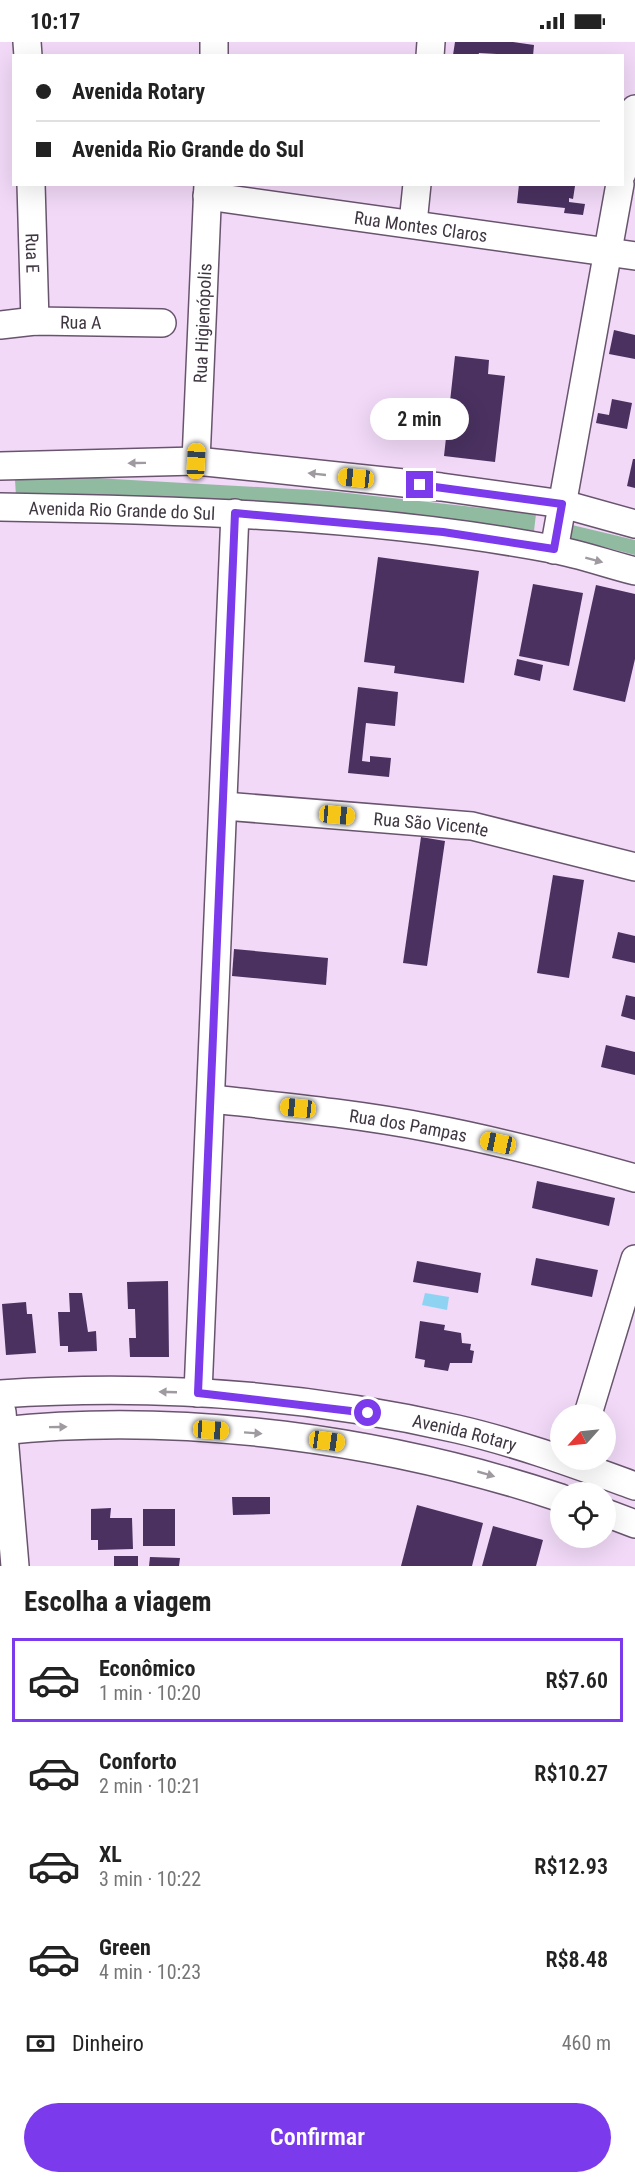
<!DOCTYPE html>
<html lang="pt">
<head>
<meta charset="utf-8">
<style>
  :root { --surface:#fff; --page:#f2f2f2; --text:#222; --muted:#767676; --line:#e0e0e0; --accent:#7c3aed }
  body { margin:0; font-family:"Roboto Condensed",sans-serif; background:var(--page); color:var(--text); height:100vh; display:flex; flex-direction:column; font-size:22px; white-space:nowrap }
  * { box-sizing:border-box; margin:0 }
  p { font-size:20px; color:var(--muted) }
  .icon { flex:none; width:33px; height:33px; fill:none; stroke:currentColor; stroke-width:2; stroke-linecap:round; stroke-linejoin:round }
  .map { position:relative; height:1524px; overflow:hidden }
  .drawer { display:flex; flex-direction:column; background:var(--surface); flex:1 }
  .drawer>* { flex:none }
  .top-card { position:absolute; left:12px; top:12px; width:612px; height:132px; border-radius:0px; box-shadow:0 6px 24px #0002; display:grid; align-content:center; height:132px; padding:0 24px; background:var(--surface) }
  .needle { width:39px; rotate:243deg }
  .controls { position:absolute; left:550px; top:1362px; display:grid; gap:12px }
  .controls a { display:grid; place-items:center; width:66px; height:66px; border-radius:50%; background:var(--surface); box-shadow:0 6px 24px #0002; font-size:30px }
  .end { position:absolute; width:27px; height:27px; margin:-14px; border:8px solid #7c3aed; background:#fff; box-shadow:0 0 0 3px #fff }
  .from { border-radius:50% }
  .bubble { position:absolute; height:42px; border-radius:21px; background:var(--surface); box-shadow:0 6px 24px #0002; font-size:20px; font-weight:600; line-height:42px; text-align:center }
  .car { position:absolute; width:18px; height:36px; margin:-18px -9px; border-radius:8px; box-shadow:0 0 4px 2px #0007; background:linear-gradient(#f5c518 24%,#345 0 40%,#f5c518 0 76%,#345 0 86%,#f5c518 0) }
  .top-card b { display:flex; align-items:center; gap:21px; height:57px; font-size:22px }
  .top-card b+b { border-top:2px solid var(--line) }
  .top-card i { width:15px; height:15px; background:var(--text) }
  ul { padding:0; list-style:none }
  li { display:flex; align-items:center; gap:18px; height:84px; margin:0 12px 9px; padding:0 12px; border:3px solid transparent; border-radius:0px }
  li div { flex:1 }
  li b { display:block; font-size:22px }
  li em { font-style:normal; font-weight:600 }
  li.current { border-color:var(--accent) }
  li>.icon { width:54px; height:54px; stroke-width:1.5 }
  h2 { padding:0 24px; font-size:27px; line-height:72px }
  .pay { display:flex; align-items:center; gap:15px; height:66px; padding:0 24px; font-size:22px }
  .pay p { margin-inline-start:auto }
  .primary-button { display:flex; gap:12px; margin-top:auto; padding:12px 24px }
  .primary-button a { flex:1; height:69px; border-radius:36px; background:var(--accent); color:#fff; font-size:24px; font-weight:600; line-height:69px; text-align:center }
  .status { display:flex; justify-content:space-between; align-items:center; height:42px; padding:0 30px; background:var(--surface); direction:ltr }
  .status svg { height:16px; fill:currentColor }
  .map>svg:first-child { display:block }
  .green { fill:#91bba1 }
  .water { fill:#8ed4f2 }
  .building { fill:#4a3160 }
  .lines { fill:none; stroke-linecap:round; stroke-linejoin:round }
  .minor-casing { stroke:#69546e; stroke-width:30 }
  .minor { stroke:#fff; stroke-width:27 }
  .oneway { fill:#9f9aa0 }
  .route { stroke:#7c3aed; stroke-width:8 }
  .labels { text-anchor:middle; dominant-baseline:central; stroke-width:6; stroke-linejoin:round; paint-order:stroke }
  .street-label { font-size:18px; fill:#3f3642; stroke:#f9eafc }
</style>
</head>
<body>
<div class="status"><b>10:17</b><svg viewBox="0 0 49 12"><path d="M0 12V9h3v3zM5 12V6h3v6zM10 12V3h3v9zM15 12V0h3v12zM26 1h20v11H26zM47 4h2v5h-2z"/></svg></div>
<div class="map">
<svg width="635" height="1524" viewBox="0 0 635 1524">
  <rect width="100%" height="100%" fill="#f1d9f7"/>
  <g class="green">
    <path d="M95 436 329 449 536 472 534 489 331 466 144 454H16L15 438Z"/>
    <path d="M572 483 635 498V513L569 496Z"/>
  </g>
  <path class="water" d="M425 1251 449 1255 447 1268 422 1263Z"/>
  <g class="building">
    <path d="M455 0H513L534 3 533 14 479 11 478 14H458L453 13Z"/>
    <path d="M519 142 575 144 573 157 569 156V160L585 162 583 173 564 171 565 166 517 161Z"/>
    <path d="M614 288 635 293V317L609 312Z"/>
    <path d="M455 314 489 318 488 332 505 334 495 420 444 414Z"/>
    <path d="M612 357 632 361 627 387 596 381 598 371 609 373Z"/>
    <path d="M633 417H635V446L627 444Z"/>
    <path d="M378 515 479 529 464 641 394 631 395 624 364 620Z"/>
    <path d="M533 542 583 551 569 624 519 614Z"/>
    <path d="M596 543 635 552V617L625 660 573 648Z"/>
    <path d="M517 617 543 623 540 639 514 633Z"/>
    <path d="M358 645 398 650 395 684 366 681 362 719 370 720V714L391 716 389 735 348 731Z"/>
    <path d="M421 795 445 799 427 924 403 921Z"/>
    <path d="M553 833 584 838 569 936 537 931Z"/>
    <path d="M618 890 635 894V921L612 916Z"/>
    <path d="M234 907 328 916 326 943 232 934Z"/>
    <path d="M626 953 635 955V978L621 974Z"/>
    <path d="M606 1003 635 1010V1033L601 1025Z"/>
    <path d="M537 1139 615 1156 609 1184 532 1166Z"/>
    <path d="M536 1216 598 1228 592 1255 531 1243Z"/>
    <path d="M417 1219 481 1231 478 1251 413 1240Z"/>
    <path d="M168 1239 169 1315H130L129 1296H136L135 1267H128L127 1240Z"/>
    <path d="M69 1251H82L88 1290 96 1289 97 1309 68 1310V1304H60L58 1270H70Z"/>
    <path d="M26 1260 27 1272H32L36 1311 6 1313 2 1262Z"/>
    <path d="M420 1279 445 1283 444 1288 461 1291 462 1301 471 1302 470 1308 474 1309 472 1321H450L448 1329 424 1325 425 1318 415 1316Z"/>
    <path d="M232 1455H270V1472L233 1473Z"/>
    <path d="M417 1463 483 1481 472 1524H401Z"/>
    <path d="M111 1466 110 1476H132L133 1507 98 1508V1498H91V1467Z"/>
    <rect x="143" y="1467" width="32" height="37"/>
    <path d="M493 1484 543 1498 536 1524H482Z"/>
    <rect x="114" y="1514" width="24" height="10"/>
    <path d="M150 1515 180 1516 179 1524H149Z"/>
  </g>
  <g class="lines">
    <defs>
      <g id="minor">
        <path d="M27 0 28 14"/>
        <path d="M214 14V0"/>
        <path d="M430 14 431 0"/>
        <path d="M622 131 635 67"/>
        <path id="s1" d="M31 142 35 279"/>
        <path id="s2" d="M207 154 635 214"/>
        <path d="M413 181 417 142"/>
        <path id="s3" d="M0 283 35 279 162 281"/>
        <path id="s4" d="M196 419 208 142"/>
        <path d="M0 424 196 419 235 423 441 445 563 462 635 482"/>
        <path id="s5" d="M0 465C184 468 370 473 552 507 580 512 607 522 635 529"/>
        <path d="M554 508 620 142"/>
        <path id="s6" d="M224 764 472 784 635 825"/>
        <path id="s7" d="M212 1057C285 1065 358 1072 430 1086 499 1099 567 1117 635 1136"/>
        <path d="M198 1351 235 471"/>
        <path id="s8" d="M0 1352C152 1342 309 1353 457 1387 518 1401 577 1423 635 1444"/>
        <path d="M2 1370 15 1524"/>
        <path d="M588 1372 635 1217"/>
        <path d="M0 1389C183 1369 387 1398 561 1456"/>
        <path d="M606 1471 635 1482"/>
      </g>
    </defs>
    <use href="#minor" class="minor-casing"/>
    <use href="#minor" class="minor"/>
  </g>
  <defs><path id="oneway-solid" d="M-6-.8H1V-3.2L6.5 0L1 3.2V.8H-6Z" transform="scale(1.5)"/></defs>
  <g class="oneway">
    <use href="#oneway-solid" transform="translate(137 421) rotate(179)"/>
    <use href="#oneway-solid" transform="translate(317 432) rotate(-174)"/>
    <use href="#oneway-solid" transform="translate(594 518) rotate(15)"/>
    <use href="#oneway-solid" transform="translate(168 1350) rotate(-178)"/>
    <use href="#oneway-solid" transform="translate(58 1385) rotate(-1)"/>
    <use href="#oneway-solid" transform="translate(253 1391) rotate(4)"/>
    <use href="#oneway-solid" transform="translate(486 1432) rotate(16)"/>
  </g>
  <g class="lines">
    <path class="route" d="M368 1371 198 1351 235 471 443 490 554 507 562 462 420 443"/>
  </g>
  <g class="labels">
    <g class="street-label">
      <text stroke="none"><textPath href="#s2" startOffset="216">Rua Montes Claros</textPath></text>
      <text stroke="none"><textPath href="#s1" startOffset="69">Rua E</textPath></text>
      <text stroke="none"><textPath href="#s3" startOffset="81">Rua A</textPath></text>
      <text stroke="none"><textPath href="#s4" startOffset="138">Rua Higienópolis</textPath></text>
      <text stroke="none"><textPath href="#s5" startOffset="122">Avenida Rio Grande do Sul</textPath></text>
      <text stroke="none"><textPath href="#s6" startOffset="208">Rua São Vicente</textPath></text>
      <text stroke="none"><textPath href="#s7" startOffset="198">Rua dos Pampas</textPath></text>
      <text stroke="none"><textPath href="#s8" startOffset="468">Avenida Rotary</textPath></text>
    </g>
  </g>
</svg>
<div class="controls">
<a><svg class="needle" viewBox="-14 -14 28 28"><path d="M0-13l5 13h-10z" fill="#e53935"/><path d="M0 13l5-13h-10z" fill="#767676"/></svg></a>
<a><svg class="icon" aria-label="locate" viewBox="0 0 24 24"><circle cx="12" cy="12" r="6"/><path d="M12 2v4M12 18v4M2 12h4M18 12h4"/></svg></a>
</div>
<i class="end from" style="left:368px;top:1371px"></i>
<i class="end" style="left:420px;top:443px"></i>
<div class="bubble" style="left:370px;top:356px;width:99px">2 min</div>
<i class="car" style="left:196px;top:419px;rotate:3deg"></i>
<i class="car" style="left:356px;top:436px;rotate:276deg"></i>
<i class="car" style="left:337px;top:773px;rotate:95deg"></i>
<i class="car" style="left:298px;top:1066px;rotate:276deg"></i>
<i class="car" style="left:498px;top:1101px;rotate:282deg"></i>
<i class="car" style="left:211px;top:1388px;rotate:94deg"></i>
<i class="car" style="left:327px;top:1399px;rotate:98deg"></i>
<div class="top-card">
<b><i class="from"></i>Avenida Rotary</b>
<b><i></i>Avenida Rio Grande do Sul</b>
</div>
</div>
<section class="drawer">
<h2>Escolha a viagem</h2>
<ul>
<li class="current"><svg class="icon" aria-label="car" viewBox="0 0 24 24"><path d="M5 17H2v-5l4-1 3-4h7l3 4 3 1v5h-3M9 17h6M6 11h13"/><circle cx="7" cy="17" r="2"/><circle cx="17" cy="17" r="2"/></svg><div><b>Econômico</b><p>1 min · 10:20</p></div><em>R$7.60</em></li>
<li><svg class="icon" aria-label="car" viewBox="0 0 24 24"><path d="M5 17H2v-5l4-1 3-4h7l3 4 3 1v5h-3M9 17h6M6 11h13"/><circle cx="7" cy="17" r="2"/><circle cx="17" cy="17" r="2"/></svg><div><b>Conforto</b><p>2 min · 10:21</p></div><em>R$10.27</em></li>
<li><svg class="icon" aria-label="car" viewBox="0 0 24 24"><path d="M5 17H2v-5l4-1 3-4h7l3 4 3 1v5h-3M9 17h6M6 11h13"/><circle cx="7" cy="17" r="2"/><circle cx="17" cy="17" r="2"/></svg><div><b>XL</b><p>3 min · 10:22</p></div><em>R$12.93</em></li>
<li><svg class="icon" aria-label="car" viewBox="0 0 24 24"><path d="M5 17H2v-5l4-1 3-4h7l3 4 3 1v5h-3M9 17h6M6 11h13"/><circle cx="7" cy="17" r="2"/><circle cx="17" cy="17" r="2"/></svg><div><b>Green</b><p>4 min · 10:23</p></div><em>R$8.48</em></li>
</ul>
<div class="pay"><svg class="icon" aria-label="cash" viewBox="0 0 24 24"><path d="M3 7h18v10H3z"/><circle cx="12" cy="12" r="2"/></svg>Dinheiro<p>460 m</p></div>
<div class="primary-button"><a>Confirmar</a></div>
</section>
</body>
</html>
